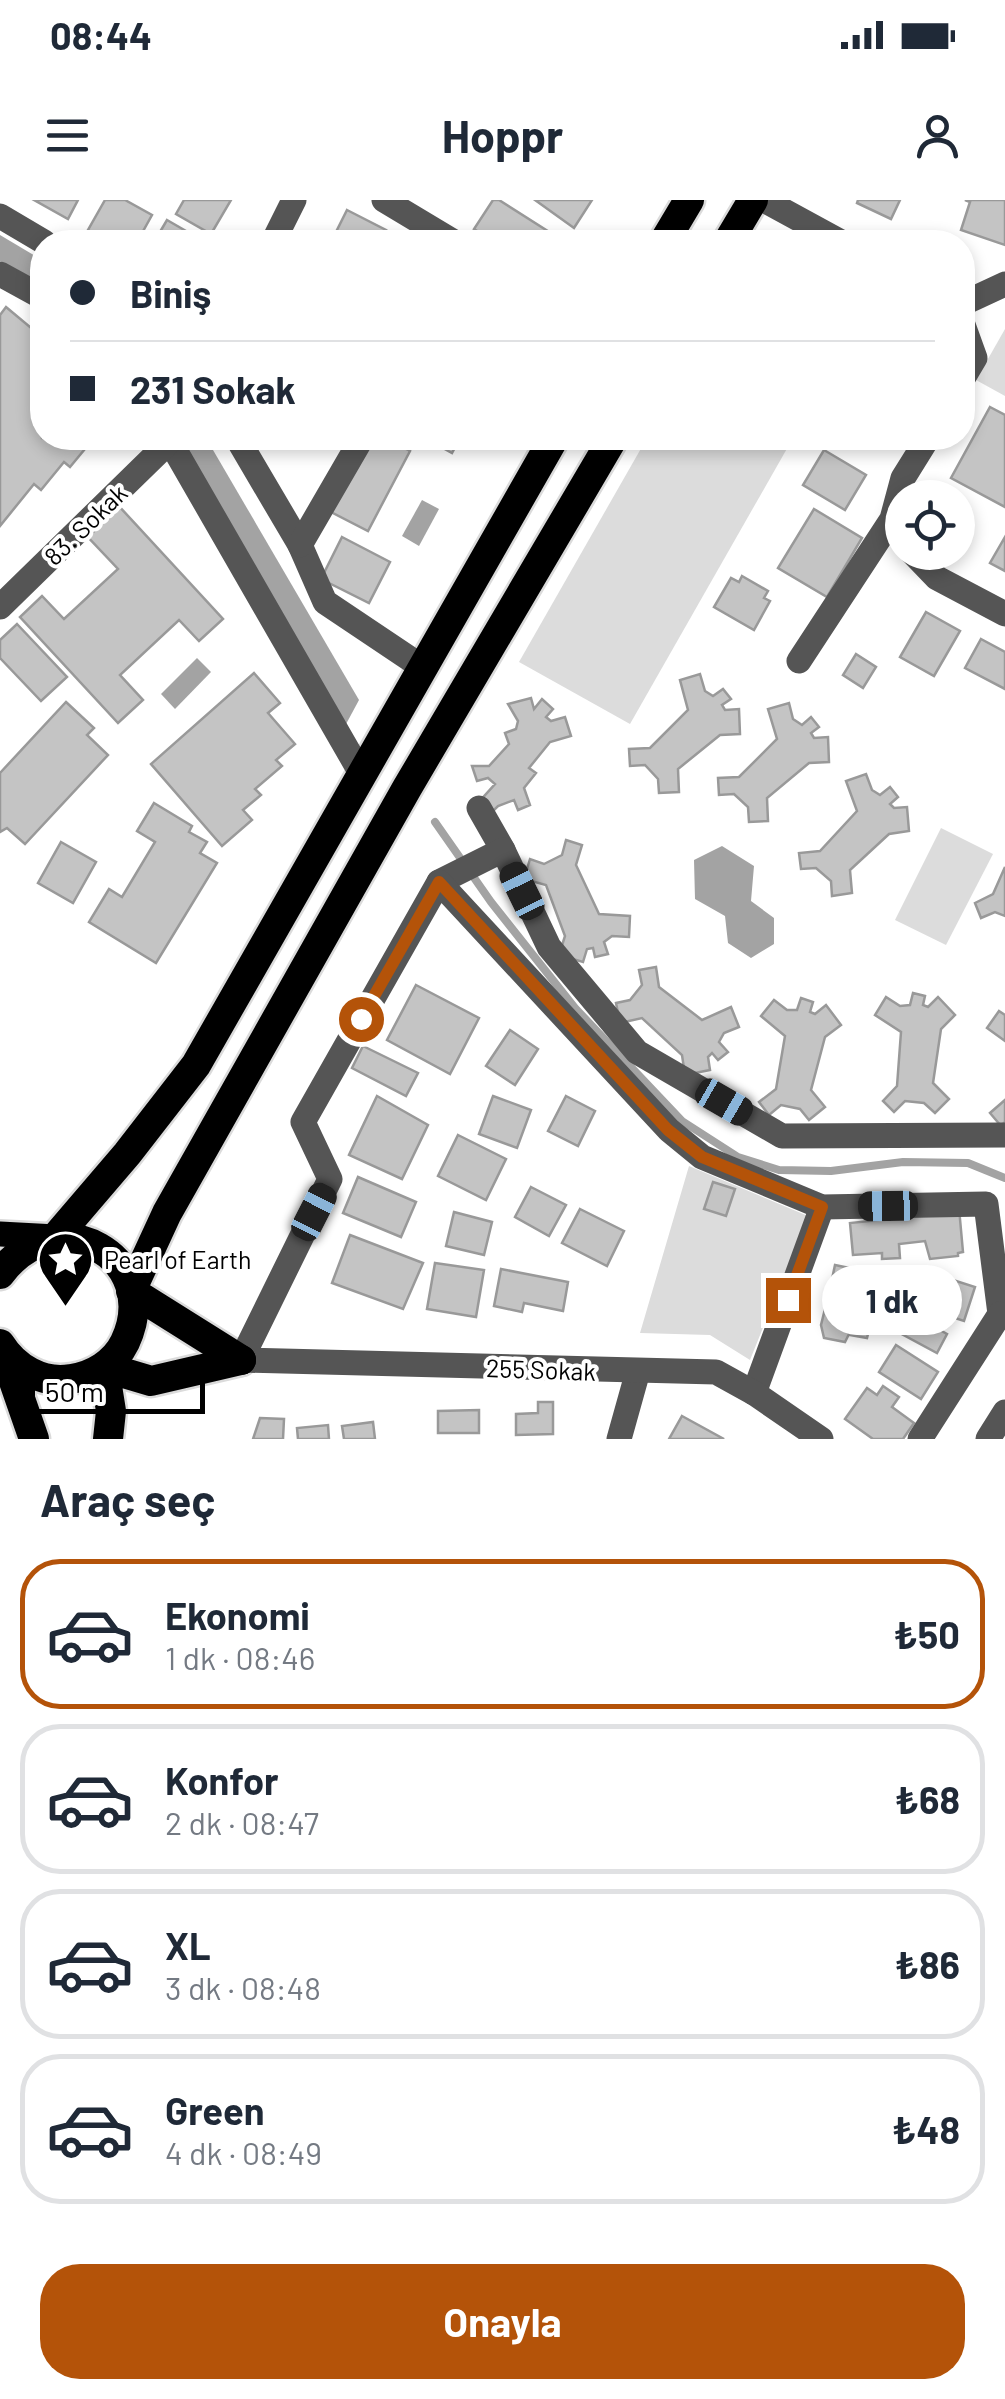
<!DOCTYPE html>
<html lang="tr">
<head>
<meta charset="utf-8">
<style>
  :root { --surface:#fff; --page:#f6f6f7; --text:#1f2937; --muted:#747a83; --line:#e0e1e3; --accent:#b45309 }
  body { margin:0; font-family:Barlow,sans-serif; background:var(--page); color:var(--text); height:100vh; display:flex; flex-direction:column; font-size:38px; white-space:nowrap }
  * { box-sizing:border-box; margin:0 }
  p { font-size:32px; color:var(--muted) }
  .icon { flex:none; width:55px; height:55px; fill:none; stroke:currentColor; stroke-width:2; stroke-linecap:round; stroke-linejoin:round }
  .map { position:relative; height:1239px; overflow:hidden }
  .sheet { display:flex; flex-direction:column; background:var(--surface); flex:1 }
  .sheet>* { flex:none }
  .hud { position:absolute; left:30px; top:30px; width:945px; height:220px; border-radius:40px; box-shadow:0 5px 15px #0003; display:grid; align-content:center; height:220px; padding:0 40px; background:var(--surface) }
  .fabs { position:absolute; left:885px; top:280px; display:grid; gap:20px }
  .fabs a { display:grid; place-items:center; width:90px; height:90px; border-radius:50%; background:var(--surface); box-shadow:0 5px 15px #0003; font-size:50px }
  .scale { position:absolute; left:30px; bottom:25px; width:175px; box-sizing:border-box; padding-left:10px; border:5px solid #000; border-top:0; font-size:28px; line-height:35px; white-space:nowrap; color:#000; -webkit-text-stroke:8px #fff; paint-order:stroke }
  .end { position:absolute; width:45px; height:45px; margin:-22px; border:12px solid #b45309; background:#fff; box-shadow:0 0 0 5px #fff }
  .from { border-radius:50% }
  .bubble { position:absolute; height:70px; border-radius:35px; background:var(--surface); box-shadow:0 5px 15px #0003; font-size:32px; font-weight:700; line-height:70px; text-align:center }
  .car { position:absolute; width:30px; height:60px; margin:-30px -15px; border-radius:12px; box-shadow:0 0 8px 2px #0007; background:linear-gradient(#222 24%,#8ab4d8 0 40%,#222 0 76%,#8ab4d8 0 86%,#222 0) }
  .hud b { display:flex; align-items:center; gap:35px; height:95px; font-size:38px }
  .hud b+b { border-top:2px solid var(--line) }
  .hud i { width:25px; height:25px; background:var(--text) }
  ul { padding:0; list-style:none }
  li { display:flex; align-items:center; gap:30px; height:150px; margin:0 20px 15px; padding:0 20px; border:5px solid var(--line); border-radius:40px }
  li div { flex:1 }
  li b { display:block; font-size:38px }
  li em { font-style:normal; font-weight:700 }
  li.on { border-color:var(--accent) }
  li>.icon { width:90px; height:90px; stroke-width:1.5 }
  h2 { padding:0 40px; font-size:45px; line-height:120px }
  .action { display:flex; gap:20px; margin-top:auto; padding:20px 40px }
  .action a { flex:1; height:115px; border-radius:40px; background:var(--accent); color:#fff; font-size:40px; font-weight:700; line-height:115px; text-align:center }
  .status { display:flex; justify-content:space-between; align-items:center; height:70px; padding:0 50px; background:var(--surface); direction:ltr }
  .status svg { height:28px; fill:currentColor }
  header { display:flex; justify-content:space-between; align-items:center; height:130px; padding:0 40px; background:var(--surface); font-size:45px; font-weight:700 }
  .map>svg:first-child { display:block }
  .green { fill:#dcdcdc }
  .water { fill:#a3a3a3 }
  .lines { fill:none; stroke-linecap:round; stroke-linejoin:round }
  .stream { stroke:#a3a3a3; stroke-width:8 }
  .building { fill:#c4c4c4; stroke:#999; stroke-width:2.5 }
  .major-casing { stroke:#dbdbdb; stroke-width:30 }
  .highway-casing { stroke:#dbdbdb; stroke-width:35 }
  .minor { stroke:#555; stroke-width:25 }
  .major { stroke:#000; stroke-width:25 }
  .highway { stroke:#000; stroke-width:30 }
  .route { stroke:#b45309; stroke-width:12 }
  .labels { text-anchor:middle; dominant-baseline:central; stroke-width:8; stroke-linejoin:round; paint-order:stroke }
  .street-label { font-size:25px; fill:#000; stroke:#fff }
  .poi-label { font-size:25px; fill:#000; stroke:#fff; text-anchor:start }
</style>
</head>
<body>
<div class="status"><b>08:44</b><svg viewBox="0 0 49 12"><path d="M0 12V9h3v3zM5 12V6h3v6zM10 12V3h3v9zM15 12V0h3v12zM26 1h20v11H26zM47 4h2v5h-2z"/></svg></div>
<header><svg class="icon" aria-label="menu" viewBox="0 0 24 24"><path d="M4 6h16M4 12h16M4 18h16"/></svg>Hoppr<svg class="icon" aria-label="person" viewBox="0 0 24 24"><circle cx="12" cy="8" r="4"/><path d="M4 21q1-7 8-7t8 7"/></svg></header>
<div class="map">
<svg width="1005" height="1239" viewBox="0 0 1005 1239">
  <rect width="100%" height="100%" fill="#fff"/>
  <g class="green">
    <path d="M1005 129V196L976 180Z"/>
    <path d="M647 238H793L630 524 519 462Z"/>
    <path d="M941 628 993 654 946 745 895 720Z"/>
    <path d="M689 966 808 1016 750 1160 710 1135 640 1133Z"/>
  </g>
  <g class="water">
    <path d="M0 35 42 60V85L0 61Z"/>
    <path d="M180 238H206L359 500 345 526Z"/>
    <path d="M422 300 439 309 419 346 402 336Z"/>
    <path d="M197 458 211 472 175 509 161 494Z"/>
    <path d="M722 646 754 666 751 701 774 718V744L751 758 728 743 725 716 695 699 694 660Z"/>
  </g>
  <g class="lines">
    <path class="stream" d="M435 622 491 702 575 808 682 921 738 957 779 970 831 971 903 962 968 963 1005 978"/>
  </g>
  <g class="building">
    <path d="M34 0H78L68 19Z"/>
    <path d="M105 0H125L152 15 137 42H111L88 30Z"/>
    <path d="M184 0H231L211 34 176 14Z"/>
    <path d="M493 0H499L565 42H495L474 29Z"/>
    <path d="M535 0H592L574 28Z"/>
    <path d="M858 0H900L891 19 857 3Z"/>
    <path d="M965 0H1005V45L961 30 970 2Z"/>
    <path d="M347 10 386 30 379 42H331Z"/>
    <path d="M167 20 205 42H154Z"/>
    <path d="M6 107 42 137V238H94L70 267 64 262 41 290 34 284 0 326V115Z"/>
    <path d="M990 207 1005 215V307L951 278Z"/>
    <path d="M368 238H385L410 251 368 331 329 311Z"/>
    <path d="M425 238H460L452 253Z"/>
    <path d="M824 250 866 275 845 310 803 285Z"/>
    <path d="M117 304 223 419 199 441 179 420 120 475 143 500 118 523 20 417 42 396 64 419 118 369 85 334Z"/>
    <path d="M814 309 862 338 827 397 778 368Z"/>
    <path d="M342 337 390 362 369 403 321 379Z"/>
    <path d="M1005 337V371L990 363Z"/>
    <path d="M742 376 768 391 764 398 770 401 754 430 714 407 731 378 739 382Z"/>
    <path d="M926 412 960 431 934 476 900 457Z"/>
    <path d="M17 424 67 477 41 501 0 458V440Z"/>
    <path d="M981 439 1005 452V489L965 468Z"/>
    <path d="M856 454 876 467 863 488 843 475Z"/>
    <path d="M254 473 280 503 268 513 295 544 276 560 282 566 255 589 261 595 243 610 252 620 222 646 151 564Z"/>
    <path d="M700 474 705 491 713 496 723 489 731 499 722 505 725 510 739 509 740 534 720 535 678 569 679 592 659 593 658 579 645 565 630 566 629 549 650 548 688 510 680 480Z"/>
    <path d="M531 498 534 509 542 499 553 509 546 517 551 521 565 517 571 536 550 542 529 568 536 573 524 588 530 605 518 610 514 600 498 606 490 614 478 603 495 584 488 578 477 581 472 566H489L509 544 505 533 516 529 518 521 508 504Z"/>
    <path d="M66 502 94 528 87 535 108 555 25 644 7 628 0 632V573Z"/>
    <path d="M789 503 793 519 802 525 811 517 819 527 811 533 814 538 828 537 829 562 809 563 767 598 768 621 749 622 748 607 734 594 719 595 718 578 739 577 777 539 768 509Z"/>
    <path d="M866 574 872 590 880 595 890 587 898 597 890 604 894 608 907 607 909 631 889 634 850 670 852 693 832 696 831 681 816 668 801 669 799 653 820 651 857 611 846 581Z"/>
    <path d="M154 603 192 626 189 632 207 642 200 653 217 663 156 763 89 722 109 689 122 697 155 642 137 631Z"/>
    <path d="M566 640 582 645 576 665 599 714 630 716 629 737 612 736 604 742 608 754 595 757 593 748 587 749 583 762 559 755 565 736 546 685 524 679 530 659 544 664 562 655Z"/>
    <path d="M61 642 96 662 73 703 38 683Z"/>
    <path d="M1005 667V716L995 712 981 718 975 703 993 694Z"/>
    <path d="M656 767 659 787 702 820 731 807 739 827 724 833 719 842 728 852 718 860 712 853 708 857 710 870 685 875 682 855 642 818 620 823 616 803 630 800 642 785 639 770Z"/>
    <path d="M416 785 479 818 450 874 387 840Z"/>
    <path d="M913 793 925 796 923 805 928 807 938 797 955 815 941 829 933 883 949 899 935 913 924 903 905 901 894 912 883 901 897 886 901 832 875 815 886 797 900 806 910 805Z"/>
    <path d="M801 798 813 802 810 812 815 814 826 805 841 825 825 837 811 890 825 907 809 920 800 909 781 905 769 915 759 902 776 889 785 836 761 816 774 800 787 810H797Z"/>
    <path d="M999 811 1005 815V841L987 828Z"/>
    <path d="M510 830 538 849 515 885 486 866Z"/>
    <path d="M363 846 418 873 406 896 352 868Z"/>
    <path d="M377 896 428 925 402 979 349 955Z"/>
    <path d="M493 896 531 910 517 948 479 934Z"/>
    <path d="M566 896 595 911 578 946 548 931Z"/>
    <path d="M1005 900V922L1001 926 990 913Z"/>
    <path d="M458 935 506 959 486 1000 438 976Z"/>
    <path d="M358 977 416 1002 401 1037 343 1013Z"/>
    <path d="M713 982 735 989 726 1016 704 1009Z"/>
    <path d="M531 987 566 1005 549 1036 515 1017Z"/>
    <path d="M959 1008 963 1052 958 1053V1056L930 1059 925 1041 899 1044 900 1058 882 1059V1053L853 1055 850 1023 889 1019 888 1015Z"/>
    <path d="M580 1009 624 1031 607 1066 562 1043Z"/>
    <path d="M454 1012 492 1022 484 1055 446 1046Z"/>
    <path d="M350 1035 423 1063 403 1109 332 1083Z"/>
    <path d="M435 1063 484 1070 476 1117 427 1109Z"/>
    <path d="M835 1065 888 1076 882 1103 829 1093Z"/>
    <path d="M501 1069 568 1082 563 1111 524 1103 522 1112 494 1106Z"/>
    <path d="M922 1070 975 1087 964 1121 911 1104Z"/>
    <path d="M825 1109 851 1114 849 1134 845 1142 824 1138 821 1125Z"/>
    <path d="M909 1113 947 1134 937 1153 898 1132Z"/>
    <path d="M855 1115 872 1118 867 1138 850 1135Z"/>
    <path d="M896 1145 938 1172 921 1199 879 1172Z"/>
    <path d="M883 1186 899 1197 892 1207 914 1223 903 1239H873L845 1219 867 1188 877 1195Z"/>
    <path d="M538 1202H553V1234L516 1235V1214L538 1213Z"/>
    <path d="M479 1210V1233H438V1211Z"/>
    <path d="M682 1216 724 1239H669Z"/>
    <path d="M260 1218 284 1219 283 1239H253Z"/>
    <path d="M373 1222 375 1239H344L342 1226Z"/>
    <path d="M328 1225 329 1239H298L297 1228Z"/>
  </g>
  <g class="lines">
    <defs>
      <path id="major" d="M0 1034 56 1037"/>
      <g id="highway">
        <path d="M664 42 689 0"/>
        <path d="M728 42 753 0"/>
        <path d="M56 1037 127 954 196 865 554 238"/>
        <path d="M0 1074C58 996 164 1059 125 1142 115 1163 93 1176 71 1179 42 1184 15 1168 0 1144"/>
        <path d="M3 1150 34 1239"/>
        <path d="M241 1160 131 1091 167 1013 407 588 613 238"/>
        <path d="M108 1239 111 1211 104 1167 151 1181 241 1160"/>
      </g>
    </defs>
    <use href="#major" class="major-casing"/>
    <use href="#highway" class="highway-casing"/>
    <g class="minor">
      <path d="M384 0 454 42"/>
      <path d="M764 0 841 42"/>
      <path d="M0 16 44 42"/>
      <path d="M273 42 294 0"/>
      <path d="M0 74 42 97"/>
      <path d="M962 104 1005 84"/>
      <path d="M962 122 975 158 962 180"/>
      <path d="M168 238 362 575"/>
      <path d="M237 238 300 345 325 402 422 467"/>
      <path d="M300 345 362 238"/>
      <path d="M912 352 937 378 1005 414"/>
      <path d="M0 407 173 238"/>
      <path d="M799 461 892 319 903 278 928 238"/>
      <path d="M479 608 503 650"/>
      <path d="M439 682 503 650 549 747 637 852 782 936 1005 935"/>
      <path d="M754 1193 822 1007"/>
      <path d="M619 1239 638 1171"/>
      <path d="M821 1239 754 1193 716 1172 241 1160 330 979 303 922 439 682 669 930 702 957 822 1007 986 1004 1000 1114 1005 1117"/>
      <path d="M920 1239 1000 1114"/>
      <path d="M988 1239 1005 1212"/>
    </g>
    <use href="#major" class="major"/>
    <use href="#highway" class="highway"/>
  </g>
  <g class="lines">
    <path class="route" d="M361 819 439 682 668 930 702 957 822 1007 788 1100"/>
  </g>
  <defs>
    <symbol id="sight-pin" viewBox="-11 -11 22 30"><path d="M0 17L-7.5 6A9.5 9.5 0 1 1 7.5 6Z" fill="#000" stroke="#fff"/><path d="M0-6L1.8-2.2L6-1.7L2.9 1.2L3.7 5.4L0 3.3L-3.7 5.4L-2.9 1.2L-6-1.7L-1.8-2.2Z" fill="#fff"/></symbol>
  </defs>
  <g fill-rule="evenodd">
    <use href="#sight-pin" x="34" y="1028" width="63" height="86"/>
  </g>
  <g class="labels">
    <g class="street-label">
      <text transform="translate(85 324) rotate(-44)">83. Sokak</text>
      <text transform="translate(541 1169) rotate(2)">255 Sokak</text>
    </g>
    <g class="poi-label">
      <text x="104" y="1059">Pearl of Earth</text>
    </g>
  </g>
</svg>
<div class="fabs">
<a><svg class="icon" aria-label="locate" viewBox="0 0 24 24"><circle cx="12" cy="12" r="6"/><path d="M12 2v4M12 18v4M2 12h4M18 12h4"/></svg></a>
</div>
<div class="scale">50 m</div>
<i class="end from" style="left:361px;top:819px"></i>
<i class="end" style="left:788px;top:1100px"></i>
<div class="bubble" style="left:822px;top:1065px;width:140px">1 dk</div>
<i class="car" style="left:522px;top:691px;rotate:334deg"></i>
<i class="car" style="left:724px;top:902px;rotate:120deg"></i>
<i class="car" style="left:888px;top:1006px;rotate:269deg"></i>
<i class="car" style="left:314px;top:1012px;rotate:27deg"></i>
<div class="hud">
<b><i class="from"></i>Biniş</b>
<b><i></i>231 Sokak</b>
</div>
</div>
<section class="sheet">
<h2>Araç seç</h2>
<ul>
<li class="on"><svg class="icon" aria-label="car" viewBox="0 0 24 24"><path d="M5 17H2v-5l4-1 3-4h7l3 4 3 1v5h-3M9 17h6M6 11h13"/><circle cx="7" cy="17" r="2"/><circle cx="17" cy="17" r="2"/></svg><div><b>Ekonomi</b><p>1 dk · 08:46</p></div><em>₺50</em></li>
<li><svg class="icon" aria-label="car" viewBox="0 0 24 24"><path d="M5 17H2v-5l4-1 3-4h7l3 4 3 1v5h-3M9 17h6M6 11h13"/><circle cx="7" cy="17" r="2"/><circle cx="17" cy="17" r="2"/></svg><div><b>Konfor</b><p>2 dk · 08:47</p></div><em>₺68</em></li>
<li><svg class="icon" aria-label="car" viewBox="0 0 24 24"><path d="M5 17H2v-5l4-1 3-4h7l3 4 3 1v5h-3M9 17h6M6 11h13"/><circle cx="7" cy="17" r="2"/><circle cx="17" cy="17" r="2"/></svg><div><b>XL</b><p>3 dk · 08:48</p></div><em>₺86</em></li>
<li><svg class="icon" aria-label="car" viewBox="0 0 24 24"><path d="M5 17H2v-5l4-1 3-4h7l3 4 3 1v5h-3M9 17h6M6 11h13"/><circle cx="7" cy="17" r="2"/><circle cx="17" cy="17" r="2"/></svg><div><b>Green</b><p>4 dk · 08:49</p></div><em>₺48</em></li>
</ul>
<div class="action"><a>Onayla</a></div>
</section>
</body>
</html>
